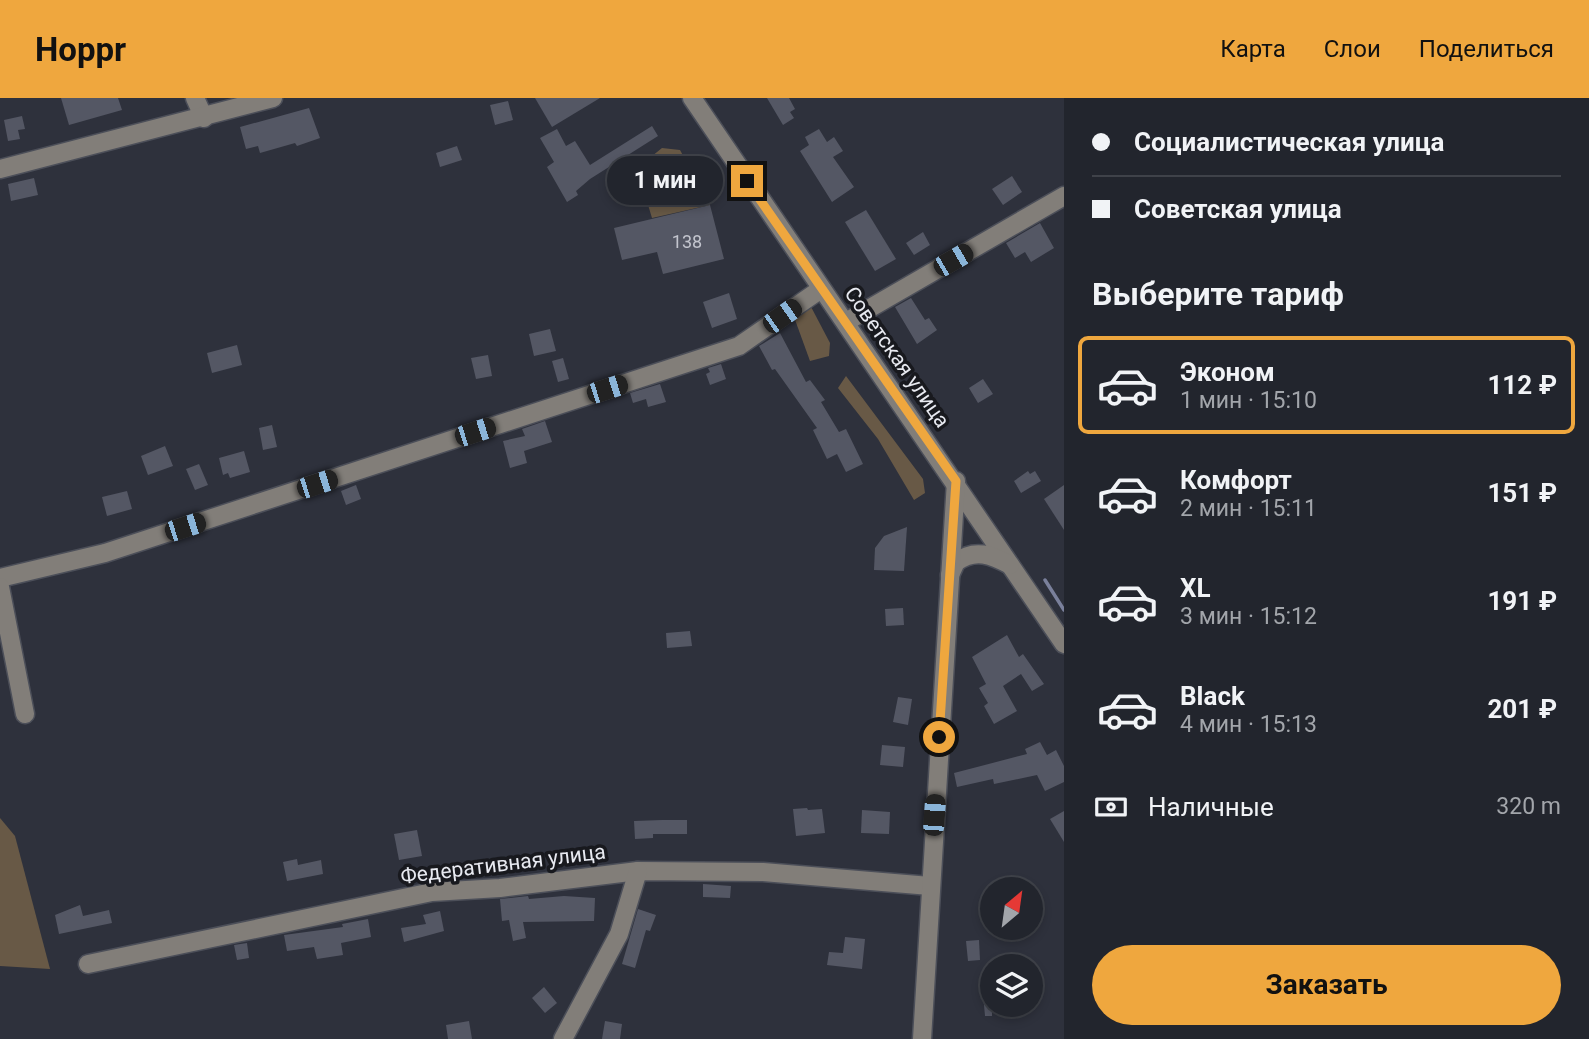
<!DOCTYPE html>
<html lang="ru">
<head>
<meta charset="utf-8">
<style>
  :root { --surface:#22252d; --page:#2a2d35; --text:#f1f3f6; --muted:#a2a5aa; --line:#3f4249; --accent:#efa73e }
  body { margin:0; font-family:Roboto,sans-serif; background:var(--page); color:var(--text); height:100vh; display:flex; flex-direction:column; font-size:26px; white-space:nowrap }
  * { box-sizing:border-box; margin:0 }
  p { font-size:23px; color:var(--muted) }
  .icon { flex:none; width:38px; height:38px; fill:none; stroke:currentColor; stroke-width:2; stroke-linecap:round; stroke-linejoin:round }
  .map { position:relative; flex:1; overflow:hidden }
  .panel { display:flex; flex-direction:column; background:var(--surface); width:525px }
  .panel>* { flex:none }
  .guide { display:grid; align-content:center; height:154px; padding:0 28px; background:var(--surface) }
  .needle { width:46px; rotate:29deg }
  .buttons { position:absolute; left:980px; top:779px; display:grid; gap:14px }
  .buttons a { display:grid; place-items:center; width:63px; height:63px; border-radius:50%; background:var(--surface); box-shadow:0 4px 10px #0003,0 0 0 2px var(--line); font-size:35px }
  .end { position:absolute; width:32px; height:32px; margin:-16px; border:9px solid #efa73e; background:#111; box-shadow:0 0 0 4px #111 }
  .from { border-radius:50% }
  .bubble { position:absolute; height:49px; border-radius:24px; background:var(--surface); box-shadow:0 4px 10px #0003,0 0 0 2px var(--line); font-size:23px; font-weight:700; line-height:49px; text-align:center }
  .car { position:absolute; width:21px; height:42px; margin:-21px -10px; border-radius:9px; box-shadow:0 0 5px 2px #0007; background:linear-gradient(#222 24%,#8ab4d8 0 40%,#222 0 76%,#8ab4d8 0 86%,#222 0) }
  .guide b { display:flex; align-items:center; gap:24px; height:66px; font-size:26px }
  .guide b+b { border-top:2px solid var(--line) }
  .guide i { width:18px; height:18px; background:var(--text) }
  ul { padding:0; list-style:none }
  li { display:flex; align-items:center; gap:21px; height:98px; margin:0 14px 10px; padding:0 14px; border:4px solid transparent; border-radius:10px }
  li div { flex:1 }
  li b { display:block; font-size:26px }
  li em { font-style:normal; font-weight:700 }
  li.current { border-color:var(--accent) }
  li>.icon { width:63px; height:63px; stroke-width:1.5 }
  h2 { padding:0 28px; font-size:32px; line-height:84px }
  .pay { display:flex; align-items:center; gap:18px; height:77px; padding:0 28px; font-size:26px }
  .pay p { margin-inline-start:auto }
  .cta { display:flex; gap:14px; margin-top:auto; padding:14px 28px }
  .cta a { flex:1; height:80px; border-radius:42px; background:var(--accent); color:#111; font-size:28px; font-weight:700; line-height:80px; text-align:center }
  header { display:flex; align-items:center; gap:42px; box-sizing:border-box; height:98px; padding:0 35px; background:var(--accent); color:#111 }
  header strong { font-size:33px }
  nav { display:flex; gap:38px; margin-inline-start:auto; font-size:24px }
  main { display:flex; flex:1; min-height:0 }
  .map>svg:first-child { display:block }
  .green { fill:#685946 }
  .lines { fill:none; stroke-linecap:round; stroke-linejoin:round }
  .stream { stroke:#7a809b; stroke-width:3.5 }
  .building { fill:#545764 }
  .minor-casing { stroke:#4c4f59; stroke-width:21 }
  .minor { stroke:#827e79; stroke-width:18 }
  .route { stroke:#efa73e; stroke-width:9 }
  .labels { text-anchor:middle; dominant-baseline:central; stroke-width:7; stroke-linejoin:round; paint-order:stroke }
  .number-label { font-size:18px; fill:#c3c5ce }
  .street-label { font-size:21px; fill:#e8eaf1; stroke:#18191e }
</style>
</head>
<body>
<header>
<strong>Hoppr</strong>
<nav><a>Карта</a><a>Слои</a><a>Поделиться</a></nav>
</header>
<main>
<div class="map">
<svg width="1064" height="941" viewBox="0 0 1064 941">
  <rect width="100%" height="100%" fill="#2e313c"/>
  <g class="green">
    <path d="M662 50 680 52 710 107 652 120 642 87 633 86 636 71Z"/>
    <path d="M809 205 830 245 829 258 810 263 794 219Z"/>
    <path d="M846 278 923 381 925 395 914 402 878 341 838 290Z"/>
    <path d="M0 720 15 738 50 871 0 868Z"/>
  </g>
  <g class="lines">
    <path class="stream" d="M1045 482 1064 512"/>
  </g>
  <g class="building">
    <path d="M61 0H118L122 12 69 27Z"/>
    <path d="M535 0H600L552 29Z"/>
    <path d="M767 0H789L795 11 790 14 794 20 783 27Z"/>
    <path d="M508 3 513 22 495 27 490 7Z"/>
    <path d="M309 10 320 40 297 48 295 45 260 55 258 48 246 51 240 29Z"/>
    <path d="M22 18 25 31 18 32 20 41 8 43 4 22Z"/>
    <path d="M652 28 658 38 590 81 576 93 578 97 567 104 547 69 554 64 540 40 557 31 566 48 575 43 590 67Z"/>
    <path d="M819 31 827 44 834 39 843 53 833 59 854 89 832 104 800 53 809 47 805 39Z"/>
    <path d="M457 48 462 62 440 69 436 55Z"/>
    <path d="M1012 78 1022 94 1003 107 992 91Z"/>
    <path d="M34 80 38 97 11 103 8 86Z"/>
    <path d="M710 107 724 161 663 176 657 154 622 162 614 130Z"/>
    <path d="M866 112 896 161 875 173 845 124Z"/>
    <path d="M1040 125 1054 150 1031 164 1025 154 1015 160 1006 145Z"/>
    <path d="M923 134 930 147 914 157 906 145Z"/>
    <path d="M729 195 737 221 712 230 703 204Z"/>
    <path d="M911 200 925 222 929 220 937 232 917 246 895 209Z"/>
    <path d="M550 231 556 253 534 258 529 236Z"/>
    <path d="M780 235 806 284 810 282 825 302 821 304 839 334 846 331 863 366 846 374 837 356 827 361 813 332 817 330 775 271 772 272 759 248Z"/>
    <path d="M237 247 242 267 212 275 207 255Z"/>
    <path d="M488 257 492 278 476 281 471 260Z"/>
    <path d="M563 260 569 281 558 284 552 263Z"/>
    <path d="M721 266 726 281 710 287 706 276 710 274 708 270Z"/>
    <path d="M983 281 993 296 978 305 969 290Z"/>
    <path d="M660 286 666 304 648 309 646 301 633 305 630 295Z"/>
    <path d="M545 323 552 344 524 353 527 365 510 370 503 343 525 338 522 331Z"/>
    <path d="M272 327 277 349 263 352 259 330Z"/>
    <path d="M165 348 173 368 148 377 141 358Z"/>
    <path d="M244 353 250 374 230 380 228 375 223 377 219 360Z"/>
    <path d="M199 366 208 387 195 392 186 371Z"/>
    <path d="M1028 373 1030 376 1035 373 1041 383 1021 395 1014 383Z"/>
    <path d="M356 387 361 401 346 407 341 393Z"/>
    <path d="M1064 387V432L1044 401Z"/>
    <path d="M127 393 132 411 107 418 102 399Z"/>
    <path d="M907 429 904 473 874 472 875 450 884 438Z"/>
    <path d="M903 510 904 527 886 528 885 511Z"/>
    <path d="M690 533 692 548 667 550 666 535Z"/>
    <path d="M1007 537 1019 559 1023 556 1044 586 1032 593 1021 576 1003 588 1017 613 994 626 984 608 988 605 979 590 986 586 972 559Z"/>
    <path d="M898 599 912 601 908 627 893 624Z"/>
    <path d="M1040 644 1047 657 1056 652 1064 668V684L1045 693 1037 677 994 686 993 681 957 689 954 675 1027 656 1025 651Z"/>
    <path d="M882 647 905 649 903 669 880 667Z"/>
    <path d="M807 710 808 712 822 711 825 735 796 738 793 711Z"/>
    <path d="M862 712 890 714 889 736 861 735Z"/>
    <path d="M1064 713V744L1050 721Z"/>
    <path d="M662 722H687V736H653V740L635 741 634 723Z"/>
    <path d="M417 732 422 758 399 762 394 736Z"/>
    <path d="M297 761 298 767 321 762 323 776 287 783 283 764Z"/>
    <path d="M703 786 731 788 730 800 703 799Z"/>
    <path d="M528 798 529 801 564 798 595 800 594 823 523 824 526 840 513 843 509 822 502 823 500 801Z"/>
    <path d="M80 807 83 818 109 812 112 825 59 836 55 817Z"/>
    <path d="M638 811 656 817 650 833 646 832 635 870 622 866Z"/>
    <path d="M440 813 444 833 404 844 401 830 426 826 423 817Z"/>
    <path d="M368 821 371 839 341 845 343 857 317 861 314 849 287 853 284 837 343 829 342 826Z"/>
    <path d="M845 839 865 841 862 871 827 867 829 854 843 855Z"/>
    <path d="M979 842 980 862 968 863 966 843Z"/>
    <path d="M247 845 249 860 237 862 234 847Z"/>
    <path d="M992 874V918H985L981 875Z"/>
    <path d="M544 889 557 905 545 915 532 900Z"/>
    <path d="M469 923 472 941H448L446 927Z"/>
    <path d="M605 923 622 926 620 941H602Z"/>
  </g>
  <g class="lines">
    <defs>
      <g id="minor">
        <path d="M195 0 204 20"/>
        <path d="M692 0 1064 546"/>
        <path d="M0 71 273 0"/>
        <path d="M846 224 1064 98"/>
        <path d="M950 477 956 464C975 450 992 457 1010 467"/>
        <path d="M0 480 105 455 739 248 821 191"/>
        <path d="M0 489 25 616"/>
        <path d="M88 866 432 794 500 790 638 773 763 774 930 788"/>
        <path d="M563 941 619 836 638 773"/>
        <path d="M922 941 956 383"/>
      </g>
    </defs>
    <use href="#minor" class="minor-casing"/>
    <use href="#minor" class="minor"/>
  </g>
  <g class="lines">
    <path class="route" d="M747 83 956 383 939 639"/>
  </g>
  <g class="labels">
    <g class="number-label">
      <text x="687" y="143">138</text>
    </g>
    <g class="street-label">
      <text transform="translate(897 259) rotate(55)">Советская улица</text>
      <text transform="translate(503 766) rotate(-7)">Федеративная улица</text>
    </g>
  </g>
</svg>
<div class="buttons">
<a><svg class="needle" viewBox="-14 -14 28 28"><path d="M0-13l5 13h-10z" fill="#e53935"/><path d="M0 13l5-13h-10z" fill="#a2a5aa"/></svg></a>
<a><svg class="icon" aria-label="layers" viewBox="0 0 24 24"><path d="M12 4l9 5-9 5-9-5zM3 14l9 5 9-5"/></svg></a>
</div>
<i class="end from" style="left:939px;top:639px"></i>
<i class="end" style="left:747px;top:83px"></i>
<div class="bubble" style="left:607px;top:58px;width:116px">1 мин</div>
<i class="car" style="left:953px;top:162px;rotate:60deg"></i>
<i class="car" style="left:782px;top:218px;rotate:55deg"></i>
<i class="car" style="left:607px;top:291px;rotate:72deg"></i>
<i class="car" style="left:475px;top:334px;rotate:72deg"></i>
<i class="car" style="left:317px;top:386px;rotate:72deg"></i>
<i class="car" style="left:185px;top:429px;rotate:72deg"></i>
<i class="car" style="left:934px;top:717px;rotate:4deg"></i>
</div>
<section class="panel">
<div class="guide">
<b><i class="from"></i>Социалистическая улица</b>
<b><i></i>Советская улица</b>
</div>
<h2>Выберите тариф</h2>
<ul>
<li class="current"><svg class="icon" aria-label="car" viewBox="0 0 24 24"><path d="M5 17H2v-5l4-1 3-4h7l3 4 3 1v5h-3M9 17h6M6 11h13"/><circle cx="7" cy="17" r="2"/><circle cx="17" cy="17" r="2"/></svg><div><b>Эконом</b><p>1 мин · 15:10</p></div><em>112 ₽</em></li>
<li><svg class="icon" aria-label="car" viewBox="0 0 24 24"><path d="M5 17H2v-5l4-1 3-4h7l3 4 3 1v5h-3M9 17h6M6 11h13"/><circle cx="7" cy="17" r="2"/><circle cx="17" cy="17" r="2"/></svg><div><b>Комфорт</b><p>2 мин · 15:11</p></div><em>151 ₽</em></li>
<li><svg class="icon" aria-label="car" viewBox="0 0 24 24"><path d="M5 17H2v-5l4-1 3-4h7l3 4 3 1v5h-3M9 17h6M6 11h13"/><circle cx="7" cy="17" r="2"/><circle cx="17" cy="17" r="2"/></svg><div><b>XL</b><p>3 мин · 15:12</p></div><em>191 ₽</em></li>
<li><svg class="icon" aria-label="car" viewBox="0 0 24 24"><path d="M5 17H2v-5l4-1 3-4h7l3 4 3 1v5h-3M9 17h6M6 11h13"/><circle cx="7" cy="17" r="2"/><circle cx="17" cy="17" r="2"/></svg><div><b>Black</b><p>4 мин · 15:13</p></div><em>201 ₽</em></li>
</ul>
<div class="pay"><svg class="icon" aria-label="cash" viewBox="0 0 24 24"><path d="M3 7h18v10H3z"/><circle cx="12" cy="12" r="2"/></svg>Наличные<p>320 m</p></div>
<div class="cta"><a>Заказать</a></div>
</section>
</main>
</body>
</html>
